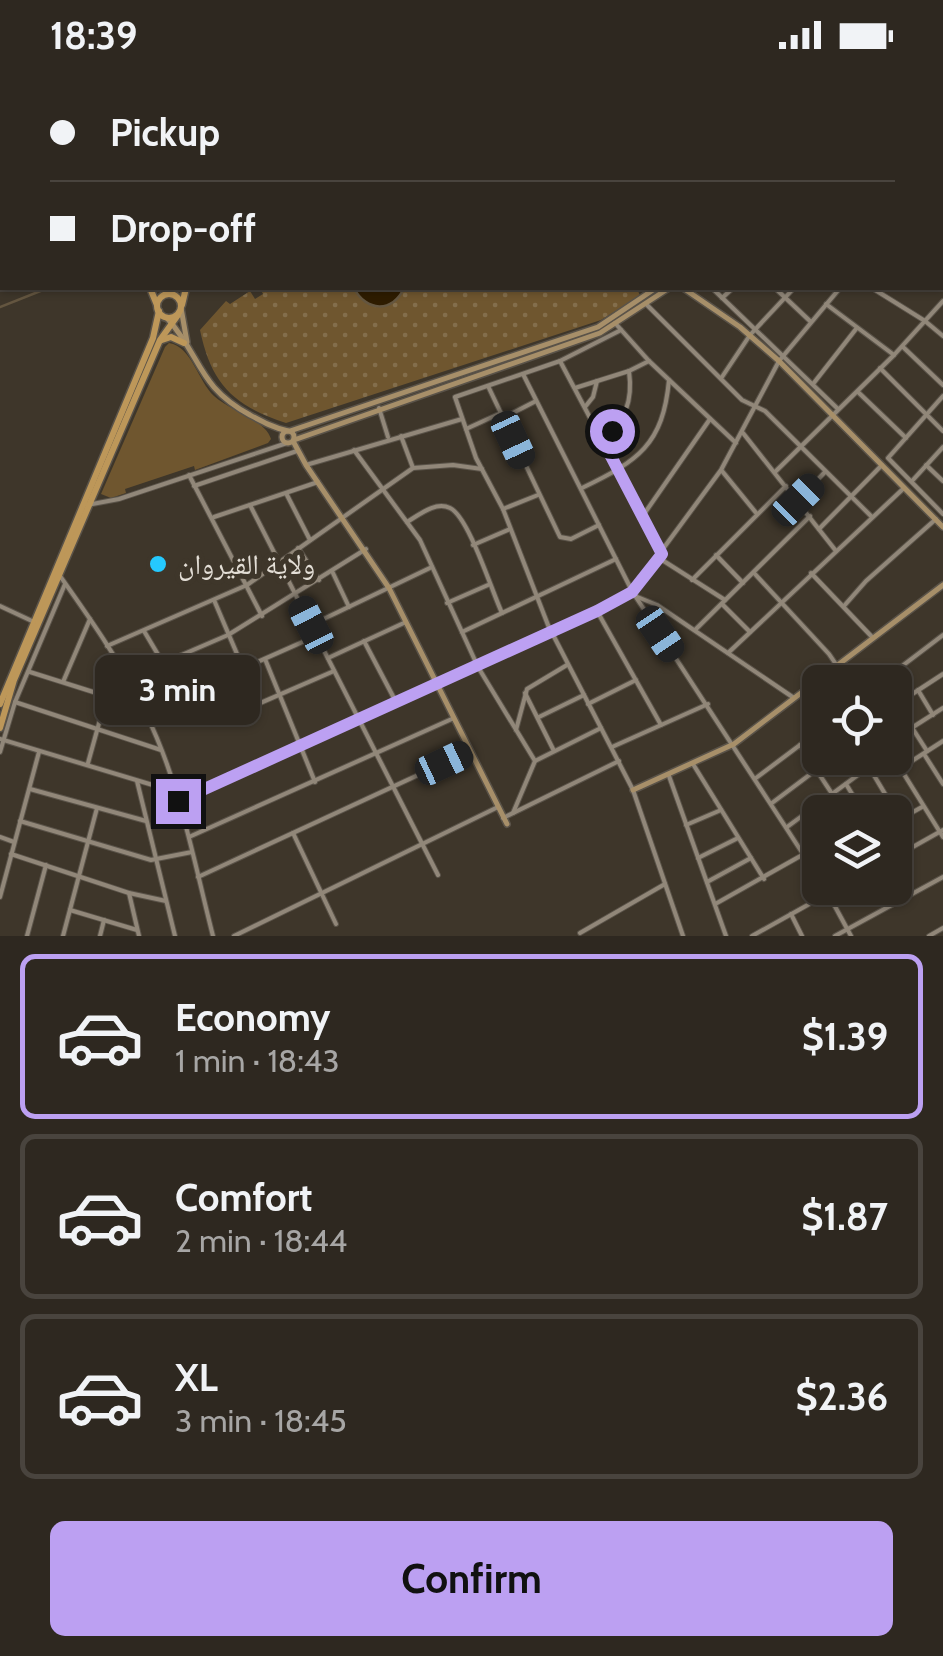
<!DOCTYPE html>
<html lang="en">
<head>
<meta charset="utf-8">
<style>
  :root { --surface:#2e2820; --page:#3a342d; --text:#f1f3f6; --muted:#a7a6a5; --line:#49443e; --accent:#bca0f2 }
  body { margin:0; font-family:Cabin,"Noto Naskh Arabic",sans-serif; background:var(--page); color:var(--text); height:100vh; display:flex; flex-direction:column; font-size:38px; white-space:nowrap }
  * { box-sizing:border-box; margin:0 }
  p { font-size:32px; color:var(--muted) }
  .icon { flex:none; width:55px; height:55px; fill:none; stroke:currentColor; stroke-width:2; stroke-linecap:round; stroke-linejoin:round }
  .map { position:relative; height:866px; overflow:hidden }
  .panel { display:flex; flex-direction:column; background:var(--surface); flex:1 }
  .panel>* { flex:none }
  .hud { position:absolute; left:0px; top:0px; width:945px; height:220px; box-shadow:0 2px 8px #0004,0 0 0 2px var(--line); display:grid; align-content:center; height:220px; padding:0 50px; background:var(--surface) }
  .buttons { position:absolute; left:802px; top:595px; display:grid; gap:20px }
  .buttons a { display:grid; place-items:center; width:110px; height:110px; border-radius:15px; background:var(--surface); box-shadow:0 2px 8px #0004,0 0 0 2px var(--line); font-size:50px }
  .end { position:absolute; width:45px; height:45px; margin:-22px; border:12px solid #bca0f2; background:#111; box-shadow:0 0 0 5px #111 }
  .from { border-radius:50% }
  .bubble { position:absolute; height:70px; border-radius:15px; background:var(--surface); box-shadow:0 2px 8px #0004,0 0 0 2px var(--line); font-size:32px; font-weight:800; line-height:70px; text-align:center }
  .car { position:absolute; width:30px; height:60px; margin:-30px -15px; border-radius:12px; box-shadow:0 0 8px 2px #0007; background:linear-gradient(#222 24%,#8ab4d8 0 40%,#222 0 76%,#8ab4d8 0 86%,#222 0) }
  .hud b { display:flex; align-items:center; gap:35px; height:95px; font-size:38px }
  .hud b+b { border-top:2px solid var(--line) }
  .hud i { width:25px; height:25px; background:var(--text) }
  ul { padding:18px 0 0; list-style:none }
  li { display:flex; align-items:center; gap:30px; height:165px; margin:0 20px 15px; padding:0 30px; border:5px solid var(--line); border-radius:15px }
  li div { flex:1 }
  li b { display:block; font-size:38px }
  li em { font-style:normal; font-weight:800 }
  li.selected { border-color:var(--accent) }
  li>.icon { width:90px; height:90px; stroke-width:1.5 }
  .cta { display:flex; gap:20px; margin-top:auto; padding:20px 50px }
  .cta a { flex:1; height:115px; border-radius:15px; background:var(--accent); color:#111; font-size:40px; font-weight:800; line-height:115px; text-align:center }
  .status { display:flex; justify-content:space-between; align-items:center; height:70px; padding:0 50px; background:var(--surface); direction:ltr }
  .status svg { height:28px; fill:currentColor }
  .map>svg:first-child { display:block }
  .grass { fill:#6f562f }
  .park { fill:url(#park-dots) }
  .water { fill:#2e1c00; stroke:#645640; stroke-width:2.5 }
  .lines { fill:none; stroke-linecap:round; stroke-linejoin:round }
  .stream { stroke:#645640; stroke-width:2.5 }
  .street-casing { stroke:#5a5349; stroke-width:6 }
  .secondary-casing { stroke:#5a5349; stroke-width:8 }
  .primary-casing { stroke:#5a5349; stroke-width:9 }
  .street { stroke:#918779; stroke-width:4 }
  .secondary { stroke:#a78f69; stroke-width:5 }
  .primary { stroke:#bd9759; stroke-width:6 }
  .route { stroke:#bca0f2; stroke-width:12 }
  .poi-dot { fill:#25c9fe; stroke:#3e362a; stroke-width:4 }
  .labels { text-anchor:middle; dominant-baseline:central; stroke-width:10; stroke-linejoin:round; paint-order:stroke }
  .poi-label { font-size:28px; fill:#e3ded6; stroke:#3e362a; text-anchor:start }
</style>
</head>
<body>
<div class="status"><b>18:39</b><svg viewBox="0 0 49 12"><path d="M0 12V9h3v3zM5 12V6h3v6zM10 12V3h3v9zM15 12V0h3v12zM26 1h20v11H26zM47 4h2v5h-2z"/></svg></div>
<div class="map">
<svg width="943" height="866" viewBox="0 0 943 866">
  <defs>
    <pattern id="park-dots" width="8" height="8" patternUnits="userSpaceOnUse" patternTransform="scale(2.5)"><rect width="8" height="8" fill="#6f562f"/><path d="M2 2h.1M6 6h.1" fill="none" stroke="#836e4c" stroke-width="1.8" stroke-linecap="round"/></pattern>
  </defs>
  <rect width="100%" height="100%" fill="#3e362a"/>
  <path class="grass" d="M169 273C192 277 198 311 214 326 230 341 265 349 271 369L268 373 195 400 194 396 125 419 126 423 111 428 101 424 165 277Z"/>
  <path class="park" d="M260 218H637L640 226 601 250 286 353C233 336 211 313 200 260L226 231 230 234 250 221 255 229 263 224Z"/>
  <path class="water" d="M354 218H404C393 243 366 242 354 218Z"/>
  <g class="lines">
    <path class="stream" d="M0 237 48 218"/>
    <defs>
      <g id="street">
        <path d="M190 0 193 2"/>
        <path d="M280 0 285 2"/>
        <path d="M743 0V2"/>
        <path d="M901 0 905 2"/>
        <path d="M46 2 50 0"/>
        <path d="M93 2 97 0"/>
        <path d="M138 2 142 0"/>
        <path d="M208 2 211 0"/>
        <path d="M249 2 250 0"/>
        <path d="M689 2 692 0"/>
        <path d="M942 24H943"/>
        <path d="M0 103 2 102"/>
        <path d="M942 111 943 110"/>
        <path d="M0 114 2 110"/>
        <path d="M942 117H943"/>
        <path d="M942 173 943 172"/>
        <path d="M712 218 838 339"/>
        <path d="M775 218 811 252"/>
        <path d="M872 218 925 251 943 266"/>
        <path d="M722 228 733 218"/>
        <path d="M646 234 742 330 765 341 872 447"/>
        <path d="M826 234 894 285"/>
        <path d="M615 253 649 291 736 373"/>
        <path d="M621 260 560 291 455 327 476 388 503 439 548 555 633 720 683 866"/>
        <path d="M903 277 943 315"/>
        <path d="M560 291 662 484"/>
        <path d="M880 298 943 361"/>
        <path d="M523 304 632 521 820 810"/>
        <path d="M722 307 750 265 794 218"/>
        <path d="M813 314 856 259"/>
        <path d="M488 316 560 467 571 469 599 455"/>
        <path d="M575 318 629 301 649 291"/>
        <path d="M858 322 906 368"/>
        <path d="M943 326 888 388 943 444"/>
        <path d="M585 337 593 327 597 311"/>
        <path d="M379 338 388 367"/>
        <path d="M505 347 536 331"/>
        <path d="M466 359 501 343"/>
        <path d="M743 363 836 481"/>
        <path d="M401 366 413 398"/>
        <path d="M601 369C626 352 633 330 629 301"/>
        <path d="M354 380 420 470 478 597 535 691"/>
        <path d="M306 395 462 349"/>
        <path d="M926 395 943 411"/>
        <path d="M722 401 757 444"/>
        <path d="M775 402 894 285 943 231"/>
        <path d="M189 405 262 546"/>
        <path d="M912 411 943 377"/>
        <path d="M194 416 297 381"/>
        <path d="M582 418C638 391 663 375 669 310"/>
        <path d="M287 425 310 470"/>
        <path d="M798 430 825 402"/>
        <path d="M87 435 119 429 287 373"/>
        <path d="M250 435 438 805"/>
        <path d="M503 439 538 425"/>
        <path d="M214 447 318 412"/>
        <path d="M642 447 710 349"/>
        <path d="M407 452C419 445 435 431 450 438 469 447 492 522 502 543"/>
        <path d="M819 459 882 395"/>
        <path d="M473 475 510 459"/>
        <path d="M298 478 319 510"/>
        <path d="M716 485 743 513"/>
        <path d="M659 488 725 530"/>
        <path d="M332 501 349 537"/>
        <path d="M754 503 829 584 848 612"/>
        <path d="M811 503 873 568"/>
        <path d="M60 506C91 550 123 595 146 644 180 713 194 792 213 866"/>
        <path d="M692 510 786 416"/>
        <path d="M635 526 657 535 794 628"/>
        <path d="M214 530 243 598"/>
        <path d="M447 533 488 515"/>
        <path d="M722 534 750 562"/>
        <path d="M0 536 32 551"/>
        <path d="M844 536 866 511 936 449"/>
        <path d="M597 541 661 655"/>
        <path d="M311 555 432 497"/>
        <path d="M696 559 810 446"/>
        <path d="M144 561 182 625"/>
        <path d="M462 562 616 489"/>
        <path d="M364 571 396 632"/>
        <path d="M107 576 247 515 413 398 453 395 482 399"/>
        <path d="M728 583 904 418"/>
        <path d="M328 588 406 552"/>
        <path d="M265 589 315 712"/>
        <path d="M163 593 228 565 366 479"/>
        <path d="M30 602 106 626"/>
        <path d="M63 612 90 549"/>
        <path d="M881 612 943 565"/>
        <path d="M918 620 933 645"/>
        <path d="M525 623 554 681"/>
        <path d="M895 631 927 681"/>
        <path d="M15 632 161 680"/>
        <path d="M588 634 636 610"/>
        <path d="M897 634 943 604"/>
        <path d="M147 641 316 566"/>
        <path d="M539 647 584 625"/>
        <path d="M219 651 334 601"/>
        <path d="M913 657 943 638"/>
        <path d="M516 660 527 619 567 595"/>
        <path d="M0 669 176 722"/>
        <path d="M800 675 844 742"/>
        <path d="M612 677 708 634"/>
        <path d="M0 682 15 632 65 514"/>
        <path d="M924 684 943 714"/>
        <path d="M894 688 943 767"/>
        <path d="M88 693 116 592"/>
        <path d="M693 694 764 809"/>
        <path d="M869 697 900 749"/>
        <path d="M901 698 943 671"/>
        <path d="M669 706 726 866"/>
        <path d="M756 708 820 660"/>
        <path d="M137 711 175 866"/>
        <path d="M846 714 863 742"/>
        <path d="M30 719 146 751"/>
        <path d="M178 731 552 563 632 521 721 400 779 291 840 218"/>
        <path d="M772 733 832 688"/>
        <path d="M810 740 820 755"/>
        <path d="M513 743 535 691 601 658"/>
        <path d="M503 748 619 691"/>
        <path d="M20 751 151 790 192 782"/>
        <path d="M895 752 922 737"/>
        <path d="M686 755 721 740"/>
        <path d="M787 757 881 688"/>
        <path d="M293 763 336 854"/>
        <path d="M0 767 14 772"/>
        <path d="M189 767 454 648"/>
        <path d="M11 784 129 823 166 831"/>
        <path d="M895 787 943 760"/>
        <path d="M698 788 738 768"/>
        <path d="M198 807 470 681"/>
        <path d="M707 812 751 788"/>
        <path d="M825 818 851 866"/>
        <path d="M129 823 139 866"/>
        <path d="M0 827 39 682"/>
        <path d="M717 833 804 784"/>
        <path d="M70 840 137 860"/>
        <path d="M791 844 802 866"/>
        <path d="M580 863 665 814"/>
        <path d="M27 866 46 795"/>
        <path d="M63 866 97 738"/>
        <path d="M100 866 104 850"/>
        <path d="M234 866 498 737"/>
        <path d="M752 866 838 818"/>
        <path d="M835 866 943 807"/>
        <path d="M929 866 943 858"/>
      </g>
      <g id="secondary">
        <path d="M396 0 397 2"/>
        <path d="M825 0 830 2"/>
        <path d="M835 0 839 2"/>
        <path d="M867 2 869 0"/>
        <path d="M874 2 876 0"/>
        <path d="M942 59H943"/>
        <path d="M942 63 943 64"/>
        <path d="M683 218 740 257 779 291 943 457"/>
        <path d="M181 238 187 272"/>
        <path d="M167 248C202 287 197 316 250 345 263 352 274 358 288 361"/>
        <circle cx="288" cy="367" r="6"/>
        <path d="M290 361 598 257 656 218"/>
        <path d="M294 370 600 263 669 218"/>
        <path d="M293 371 306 395 389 518 507 754"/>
        <path d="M633 720 734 674 943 515"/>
      </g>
      <g id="primary">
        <path d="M0 2 2 5"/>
        <path d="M552 2 555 0"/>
        <path d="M150 218 157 235"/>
        <circle cx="169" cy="236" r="12"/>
        <path d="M182 235 186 218"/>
        <path d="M162 270 171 267 184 273"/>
        <path d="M0 634 153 268 159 241"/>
        <path d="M0 658 14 610 160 270 178 245"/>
      </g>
    </defs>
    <use href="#street" class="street-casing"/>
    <use href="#secondary" class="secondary-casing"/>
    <use href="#primary" class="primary-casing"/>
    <use href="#street" class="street"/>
    <use href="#secondary" class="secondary"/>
    <use href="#primary" class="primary"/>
  </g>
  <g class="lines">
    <path class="route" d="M178 731 597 541 632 522 662 484 602 369 612 361"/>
  </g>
  <circle class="poi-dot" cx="158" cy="494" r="10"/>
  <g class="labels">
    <g class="poi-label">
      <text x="178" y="494">ولاية القيروان</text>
    </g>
  </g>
</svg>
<div class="buttons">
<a><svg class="icon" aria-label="locate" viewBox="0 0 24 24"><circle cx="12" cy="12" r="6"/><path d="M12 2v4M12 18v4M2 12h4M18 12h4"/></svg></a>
<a><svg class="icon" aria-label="layers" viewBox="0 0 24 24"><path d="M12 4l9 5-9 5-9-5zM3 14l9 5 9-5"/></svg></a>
</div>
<i class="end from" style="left:612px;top:361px"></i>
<i class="end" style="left:178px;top:731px"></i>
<div class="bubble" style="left:95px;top:585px;width:165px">3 min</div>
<i class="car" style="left:513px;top:370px;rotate:155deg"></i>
<i class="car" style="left:798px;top:430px;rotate:45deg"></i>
<i class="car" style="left:311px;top:555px;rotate:333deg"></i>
<i class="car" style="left:660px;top:564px;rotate:146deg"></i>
<i class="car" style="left:444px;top:693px;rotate:65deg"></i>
<div class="hud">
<b><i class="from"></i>Pickup</b>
<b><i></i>Drop-off</b>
</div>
</div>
<section class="panel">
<ul>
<li class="selected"><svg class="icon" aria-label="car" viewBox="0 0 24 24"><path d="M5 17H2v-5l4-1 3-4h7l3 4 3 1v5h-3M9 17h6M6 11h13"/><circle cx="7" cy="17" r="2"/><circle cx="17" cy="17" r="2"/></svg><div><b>Economy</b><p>1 min · 18:43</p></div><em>$1.39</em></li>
<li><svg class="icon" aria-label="car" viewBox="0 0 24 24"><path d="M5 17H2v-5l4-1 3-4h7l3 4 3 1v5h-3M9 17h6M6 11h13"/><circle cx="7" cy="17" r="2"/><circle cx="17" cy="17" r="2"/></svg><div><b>Comfort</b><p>2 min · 18:44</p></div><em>$1.87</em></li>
<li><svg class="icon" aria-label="car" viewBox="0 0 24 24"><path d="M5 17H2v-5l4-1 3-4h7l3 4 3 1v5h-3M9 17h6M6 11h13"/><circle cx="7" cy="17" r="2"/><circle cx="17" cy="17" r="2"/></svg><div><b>XL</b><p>3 min · 18:45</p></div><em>$2.36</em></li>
</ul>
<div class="cta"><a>Confirm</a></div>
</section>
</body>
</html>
